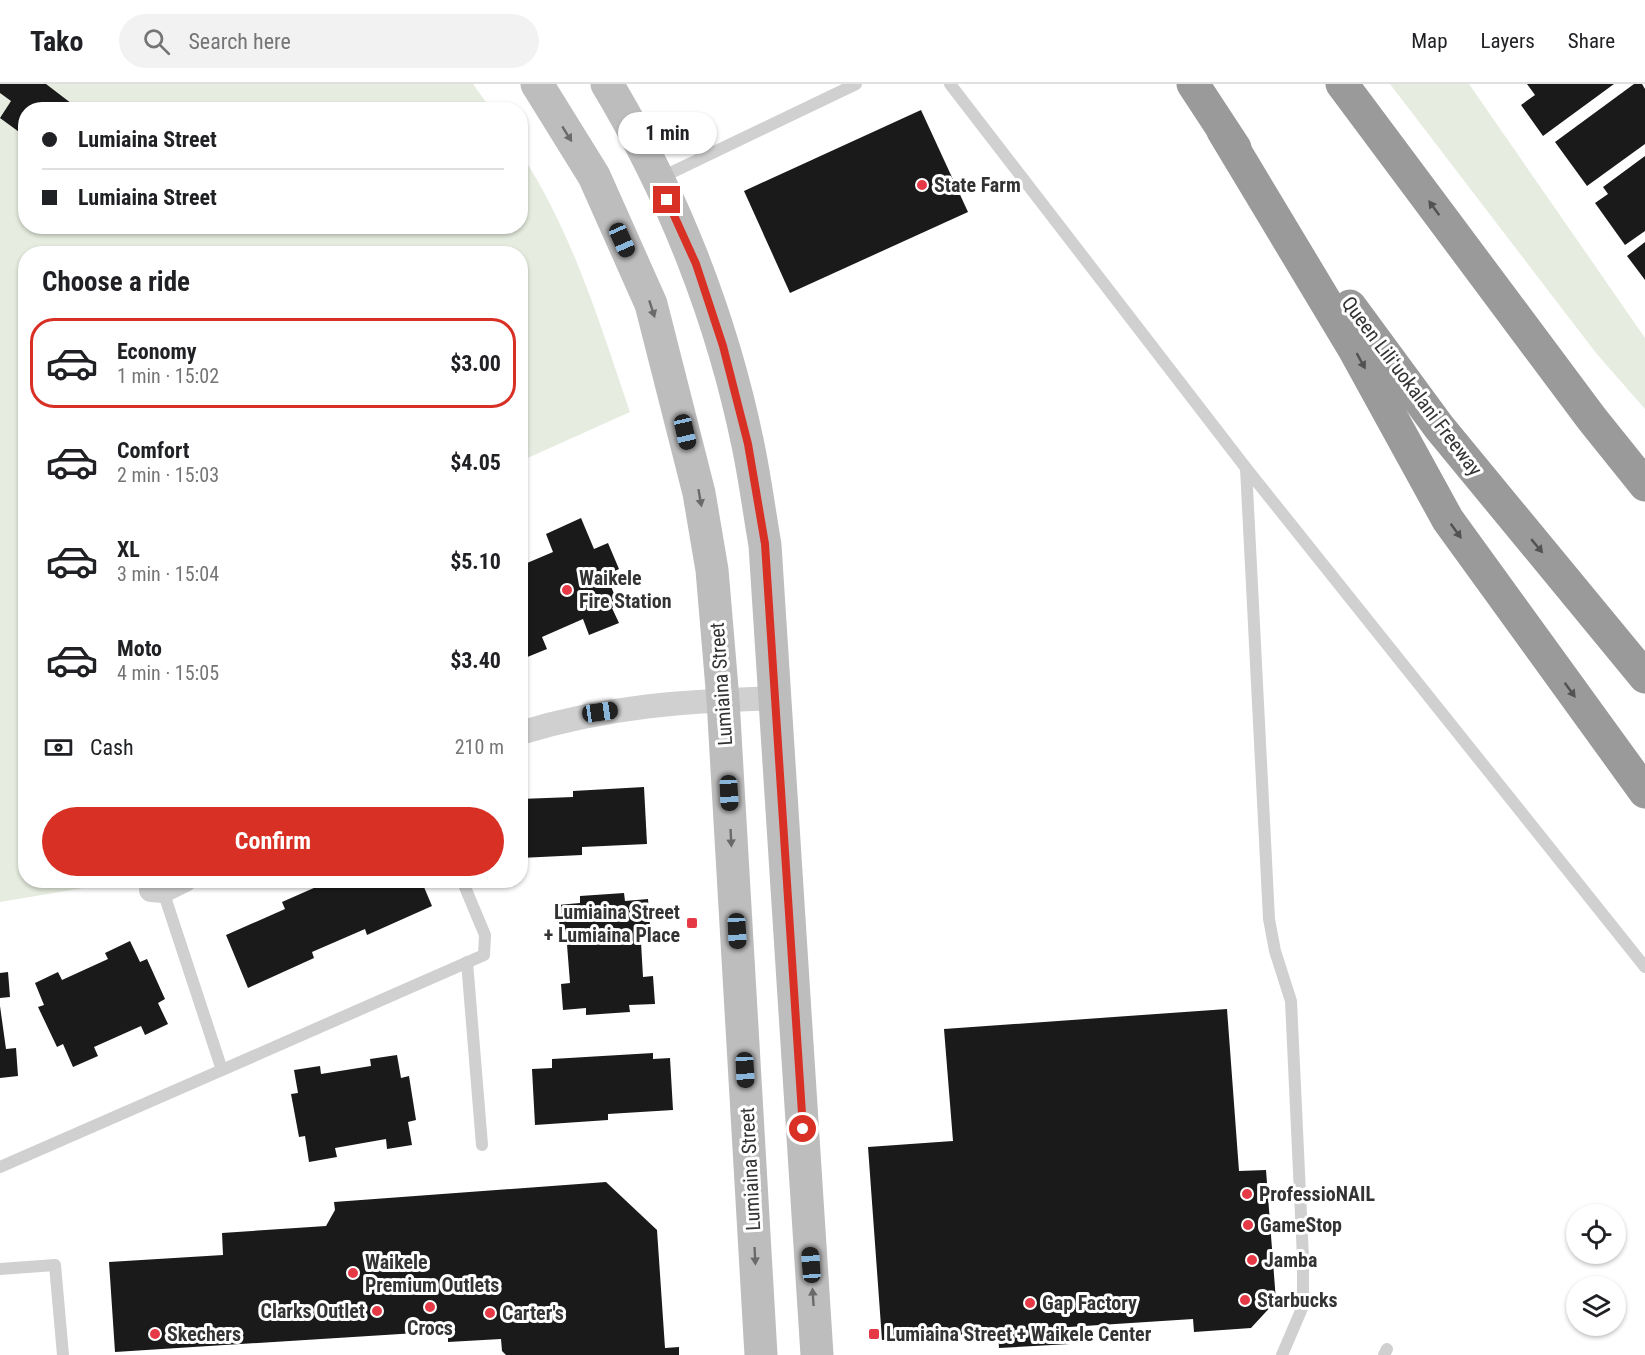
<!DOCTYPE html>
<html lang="en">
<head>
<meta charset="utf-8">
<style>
  :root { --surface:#fff; --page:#f2f2f2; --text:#202124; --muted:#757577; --line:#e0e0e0; --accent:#d93025 }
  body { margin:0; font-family:"Roboto Condensed",sans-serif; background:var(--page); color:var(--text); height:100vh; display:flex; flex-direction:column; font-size:22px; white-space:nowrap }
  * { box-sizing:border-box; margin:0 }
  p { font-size:20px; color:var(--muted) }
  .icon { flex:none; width:33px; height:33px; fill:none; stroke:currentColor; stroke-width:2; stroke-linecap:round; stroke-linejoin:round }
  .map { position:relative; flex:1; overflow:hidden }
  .drawer { position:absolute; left:18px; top:162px; width:510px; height:642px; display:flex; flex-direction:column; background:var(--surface); border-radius:24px; box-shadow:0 2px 4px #0004 }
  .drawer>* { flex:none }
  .banner { position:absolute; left:18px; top:18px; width:510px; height:132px; border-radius:24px; box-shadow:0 2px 4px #0004; display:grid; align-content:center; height:132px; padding:0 24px; background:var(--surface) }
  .controls { position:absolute; left:1566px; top:1120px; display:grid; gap:12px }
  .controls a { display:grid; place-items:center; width:60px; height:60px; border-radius:50%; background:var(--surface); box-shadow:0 2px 4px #0004; font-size:30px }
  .end { position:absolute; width:27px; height:27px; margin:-14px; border:8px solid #d93025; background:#fff; box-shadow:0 0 0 3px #fff }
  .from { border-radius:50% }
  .bubble { position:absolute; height:42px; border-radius:21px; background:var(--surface); box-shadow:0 2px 4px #0004; font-size:20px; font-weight:700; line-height:42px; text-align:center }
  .car { position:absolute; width:18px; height:36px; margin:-18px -9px; border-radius:8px; box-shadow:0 0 4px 2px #0007; background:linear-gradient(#222 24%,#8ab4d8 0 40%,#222 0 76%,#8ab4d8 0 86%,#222 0) }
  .banner b { display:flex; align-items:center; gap:21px; height:57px; font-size:22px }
  .banner b+b { border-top:2px solid var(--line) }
  .banner i { width:15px; height:15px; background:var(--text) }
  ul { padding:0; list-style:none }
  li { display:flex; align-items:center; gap:18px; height:90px; margin:0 12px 9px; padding:0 12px; border:3px solid transparent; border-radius:24px }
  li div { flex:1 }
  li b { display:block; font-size:22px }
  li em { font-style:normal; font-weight:700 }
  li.active { border-color:var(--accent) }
  li>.icon { width:54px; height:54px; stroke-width:1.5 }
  h2 { padding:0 24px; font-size:27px; line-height:72px }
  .pay { display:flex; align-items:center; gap:15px; height:66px; padding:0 24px; font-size:22px }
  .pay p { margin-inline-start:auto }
  .button { display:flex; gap:12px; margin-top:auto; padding:12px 24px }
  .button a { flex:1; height:69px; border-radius:36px; background:var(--accent); color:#fff; font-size:24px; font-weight:700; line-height:69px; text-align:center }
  header { display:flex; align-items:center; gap:36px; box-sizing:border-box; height:84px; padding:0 30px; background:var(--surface); border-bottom:2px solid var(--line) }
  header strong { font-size:28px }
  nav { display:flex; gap:33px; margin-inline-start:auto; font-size:21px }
  .search { width:420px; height:54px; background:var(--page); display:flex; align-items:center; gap:15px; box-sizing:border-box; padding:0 21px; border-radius:33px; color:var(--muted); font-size:22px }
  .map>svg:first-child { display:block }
  .green { fill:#e6ecdf }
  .building { fill:#1a1a1a }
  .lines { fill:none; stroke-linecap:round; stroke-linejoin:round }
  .lane { stroke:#d0d0d0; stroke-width:12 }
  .street { stroke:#d0d0d0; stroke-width:24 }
  .secondary { stroke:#bdbdbd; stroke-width:33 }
  .highway { stroke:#9a9a9a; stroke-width:33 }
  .oneway { fill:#6a6a6a }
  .oneway2 { fill:#525252 }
  .route { stroke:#d93025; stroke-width:8 }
  .poi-dot { fill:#e63946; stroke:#fff; stroke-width:2 }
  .labels { text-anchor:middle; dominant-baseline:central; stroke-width:6; stroke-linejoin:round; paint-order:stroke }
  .poi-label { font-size:20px; font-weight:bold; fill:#333; stroke:#fff; text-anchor:start }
  .street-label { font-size:20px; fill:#333; stroke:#fff }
</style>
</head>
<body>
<header>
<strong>Tako</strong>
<div class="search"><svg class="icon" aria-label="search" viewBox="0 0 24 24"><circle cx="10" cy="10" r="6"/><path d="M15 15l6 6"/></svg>Search here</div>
<nav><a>Map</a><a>Layers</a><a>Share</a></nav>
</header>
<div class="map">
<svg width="1645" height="1271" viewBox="0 0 1645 1271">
  <rect width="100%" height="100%" fill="#fff"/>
  <g class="green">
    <path d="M0 0H473L491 25 26 26V142H520L521 70C572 147 600 240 630 328L521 377 520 170H26V796L96 797 95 802 0 818Z"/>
    <path d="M1390 0H1469L1645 254V325L1596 269Z"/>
  </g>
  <g class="building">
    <path d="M0 0H46L80 26H26V53L0 34 11 17 0 9Z"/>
    <path d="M1527 0H1614L1543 52 1521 21 1535 11Z"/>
    <path d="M1634 0H1642L1645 5V60L1587 102 1555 58Z"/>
    <path d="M921 26 968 128 790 209 744 107Z"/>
    <path d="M1645 72V147L1625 161 1595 119 1608 110 1603 103Z"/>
    <path d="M1645 158V196L1627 172Z"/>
    <path d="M581 434 594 465 608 459 619 485 606 491 619 521 612 524 619 539 589 551 583 535 542 553 547 565 520 576V482L553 468 546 450Z"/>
    <path d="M644 703 647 760 582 763V771L520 774V715L573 713V707Z"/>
    <path d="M332 796H421L432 822 367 851 365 845 312 868 314 874 248 904 226 851 285 825 282 818Z"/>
    <path d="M624 809 625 817 648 815 650 841H640L643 893 653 892 655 920 629 921 630 928 586 931V924L563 926 561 900 570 899 566 848 560 849 558 821 580 819V812Z"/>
    <path d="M130 857 140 878 147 875 165 915 158 919 168 940 145 951 141 942 94 963 98 972 73 983 63 960 57 963 38 923 44 921 35 899 58 888 62 896 108 875 105 869Z"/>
    <path d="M8 888 10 913 0 914V889Z"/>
    <path d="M0 922 6 965 16 964 18 992 0 994Z"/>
    <path d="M1227 925 1239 1087 1266 1086 1276 1217 1251 1244 1194 1248 1193 1235 1069 1243 1070 1260 999 1264 998 1249 882 1256 868 1063 953 1057 944 945Z"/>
    <path d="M653 969V975L670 974 673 1026 608 1030V1036L535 1041 532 985 552 984V975Z"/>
    <path d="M397 971 401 994 409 992 416 1036 408 1038 412 1061 387 1065 386 1055 335 1064 337 1073 309 1078 305 1052 299 1053 291 1010 298 1009 294 986 320 982 321 990 371 982 370 975Z"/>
    <path d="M606 1098 657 1146 665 1264 679 1263V1271H506L502 1267 501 1255 448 1258V1247L115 1268 109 1178 223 1171 222 1149 326 1142 335 1126 334 1118Z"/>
  </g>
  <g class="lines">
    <g class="lane">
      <path d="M950 0 1246 384 1645 883"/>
      <path d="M660 94 856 0"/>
      <path d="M1246 384 1269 835 1275 867 1291 917 1303 1174V1222L1282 1271"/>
      <path d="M163 807 222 986 484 871 485 851 462 796"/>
      <path d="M467 878 482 1061"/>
      <path d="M0 1083 222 986"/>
      <path d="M0 1185 55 1181 63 1271"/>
      <path d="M1384 1271 1387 1265"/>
    </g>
    <g class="street">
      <path d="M520 649C608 622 685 617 776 614"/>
      <path d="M151 806 163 807 185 796"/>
    </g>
    <g class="secondary">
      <path d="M537 0 594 92 651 220 699 409 712 486 723 616 761 1271"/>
      <path d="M607 0C673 110 722 234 748 361 755 394 759 427 765 461L817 1271"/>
    </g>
    <g class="highway">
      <path d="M1193 0 1235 64"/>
      <path d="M1342 0 1592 335 1645 401"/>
      <path d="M1223 47 1354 265 1448 436 1645 708"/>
      <path d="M1350 222 1439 343 1645 593"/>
    </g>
  </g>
  <defs><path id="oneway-solid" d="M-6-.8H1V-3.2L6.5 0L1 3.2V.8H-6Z" transform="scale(1.5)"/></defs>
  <g class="oneway">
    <use href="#oneway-solid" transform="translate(567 50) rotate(58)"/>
    <use href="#oneway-solid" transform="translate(652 225) rotate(72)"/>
    <use href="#oneway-solid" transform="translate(700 414) rotate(80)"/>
    <use href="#oneway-solid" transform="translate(731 754) rotate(87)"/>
    <use href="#oneway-solid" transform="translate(755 1172) rotate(87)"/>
    <use href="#oneway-solid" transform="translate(813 1213) rotate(-94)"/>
  </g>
  <g class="oneway2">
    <use href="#oneway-solid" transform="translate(1434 124) rotate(-126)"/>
    <use href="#oneway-solid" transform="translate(1361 277) rotate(61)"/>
    <use href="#oneway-solid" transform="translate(1456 447) rotate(54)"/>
    <use href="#oneway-solid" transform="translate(1537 462) rotate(50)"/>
    <use href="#oneway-solid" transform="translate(1570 606) rotate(54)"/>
  </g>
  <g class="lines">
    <path class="route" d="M667 116 696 180 723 262 748 360 765 460 803 1045"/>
  </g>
  <g class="poi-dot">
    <circle cx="922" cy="101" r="6"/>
    <circle cx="567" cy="506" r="6"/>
    <rect x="686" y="833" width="12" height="12" rx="3"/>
    <circle cx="1247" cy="1110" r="6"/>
    <circle cx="1248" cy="1141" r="6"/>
    <circle cx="1252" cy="1176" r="6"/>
    <circle cx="353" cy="1189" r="6"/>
    <circle cx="1245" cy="1216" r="6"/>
    <circle cx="1030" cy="1219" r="6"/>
    <circle cx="430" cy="1223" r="6"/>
    <circle cx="377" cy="1227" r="6"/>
    <circle cx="490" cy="1229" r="6"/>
    <circle cx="155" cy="1250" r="6"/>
    <rect x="868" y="1244" width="12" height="12" rx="3"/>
  </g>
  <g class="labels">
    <g class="poi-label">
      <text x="934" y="101">State Farm</text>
      <text x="579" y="494">Waikele<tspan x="579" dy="23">Fire Station</tspan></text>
      <text x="680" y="828" text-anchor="end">Lumiaina Street<tspan x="680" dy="23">+ Lumiaina Place</tspan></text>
      <text x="1259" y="1110">ProfessioNAIL</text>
      <text x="1260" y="1141">GameStop</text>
      <text x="1264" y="1176">Jamba</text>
      <text x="365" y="1178">Waikele<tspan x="365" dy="23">Premium Outlets</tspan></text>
      <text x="1257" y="1216">Starbucks</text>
      <text x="1042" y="1219">Gap Factory</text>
      <text x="365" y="1227" text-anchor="end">Clarks Outlet</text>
      <text x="502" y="1229">Carter's</text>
      <text x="430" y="1244" text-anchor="middle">Crocs</text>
      <text x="167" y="1250">Skechers</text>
      <text x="886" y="1250">Lumiaina Street + Waikele Center</text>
    </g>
    <g class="street-label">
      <text transform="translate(1412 302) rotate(53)">Queen Liliʻuokalani Freeway</text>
      <text transform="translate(721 600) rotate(-94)">Lumiaina Street</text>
      <text transform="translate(750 1085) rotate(-93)">Lumiaina Street</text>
    </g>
  </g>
</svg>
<div class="controls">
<a><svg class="icon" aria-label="locate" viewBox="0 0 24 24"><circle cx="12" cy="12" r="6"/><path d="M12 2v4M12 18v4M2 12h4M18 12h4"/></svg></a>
<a><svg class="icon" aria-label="layers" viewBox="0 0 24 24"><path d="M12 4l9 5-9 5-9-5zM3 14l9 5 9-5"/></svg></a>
</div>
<i class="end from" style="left:803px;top:1045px"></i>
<i class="end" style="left:667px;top:116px"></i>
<div class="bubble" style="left:618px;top:28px;width:99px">1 min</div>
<i class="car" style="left:622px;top:156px;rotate:156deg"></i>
<i class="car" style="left:685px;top:348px;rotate:167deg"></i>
<i class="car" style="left:600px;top:628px;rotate:82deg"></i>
<i class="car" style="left:729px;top:709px;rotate:177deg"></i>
<i class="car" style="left:737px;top:847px;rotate:177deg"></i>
<i class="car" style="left:745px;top:986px;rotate:177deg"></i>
<i class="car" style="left:811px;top:1181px;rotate:356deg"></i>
<div class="banner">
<b><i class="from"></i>Lumiaina Street</b>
<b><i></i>Lumiaina Street</b>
</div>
<section class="drawer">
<h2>Choose a ride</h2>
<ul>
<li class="active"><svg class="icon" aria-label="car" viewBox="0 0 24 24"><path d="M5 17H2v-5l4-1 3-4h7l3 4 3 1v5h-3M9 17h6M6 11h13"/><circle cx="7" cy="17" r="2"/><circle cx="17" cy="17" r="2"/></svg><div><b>Economy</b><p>1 min · 15:02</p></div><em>$3.00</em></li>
<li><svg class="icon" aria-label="car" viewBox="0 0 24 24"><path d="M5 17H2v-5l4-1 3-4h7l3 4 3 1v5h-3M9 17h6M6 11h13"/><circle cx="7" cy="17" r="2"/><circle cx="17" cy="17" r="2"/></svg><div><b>Comfort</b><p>2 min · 15:03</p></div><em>$4.05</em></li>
<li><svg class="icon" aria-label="car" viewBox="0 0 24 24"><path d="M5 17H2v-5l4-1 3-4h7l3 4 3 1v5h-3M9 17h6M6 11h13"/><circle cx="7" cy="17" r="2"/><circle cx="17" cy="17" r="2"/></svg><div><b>XL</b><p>3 min · 15:04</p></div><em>$5.10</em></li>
<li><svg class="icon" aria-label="car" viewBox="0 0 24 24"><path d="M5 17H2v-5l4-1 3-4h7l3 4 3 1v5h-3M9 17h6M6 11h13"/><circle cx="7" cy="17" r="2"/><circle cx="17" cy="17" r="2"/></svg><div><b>Moto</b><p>4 min · 15:05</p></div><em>$3.40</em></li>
</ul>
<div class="pay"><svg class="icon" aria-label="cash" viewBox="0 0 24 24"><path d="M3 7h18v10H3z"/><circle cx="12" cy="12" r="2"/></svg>Cash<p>210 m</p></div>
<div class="button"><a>Confirm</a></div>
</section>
</div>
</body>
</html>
